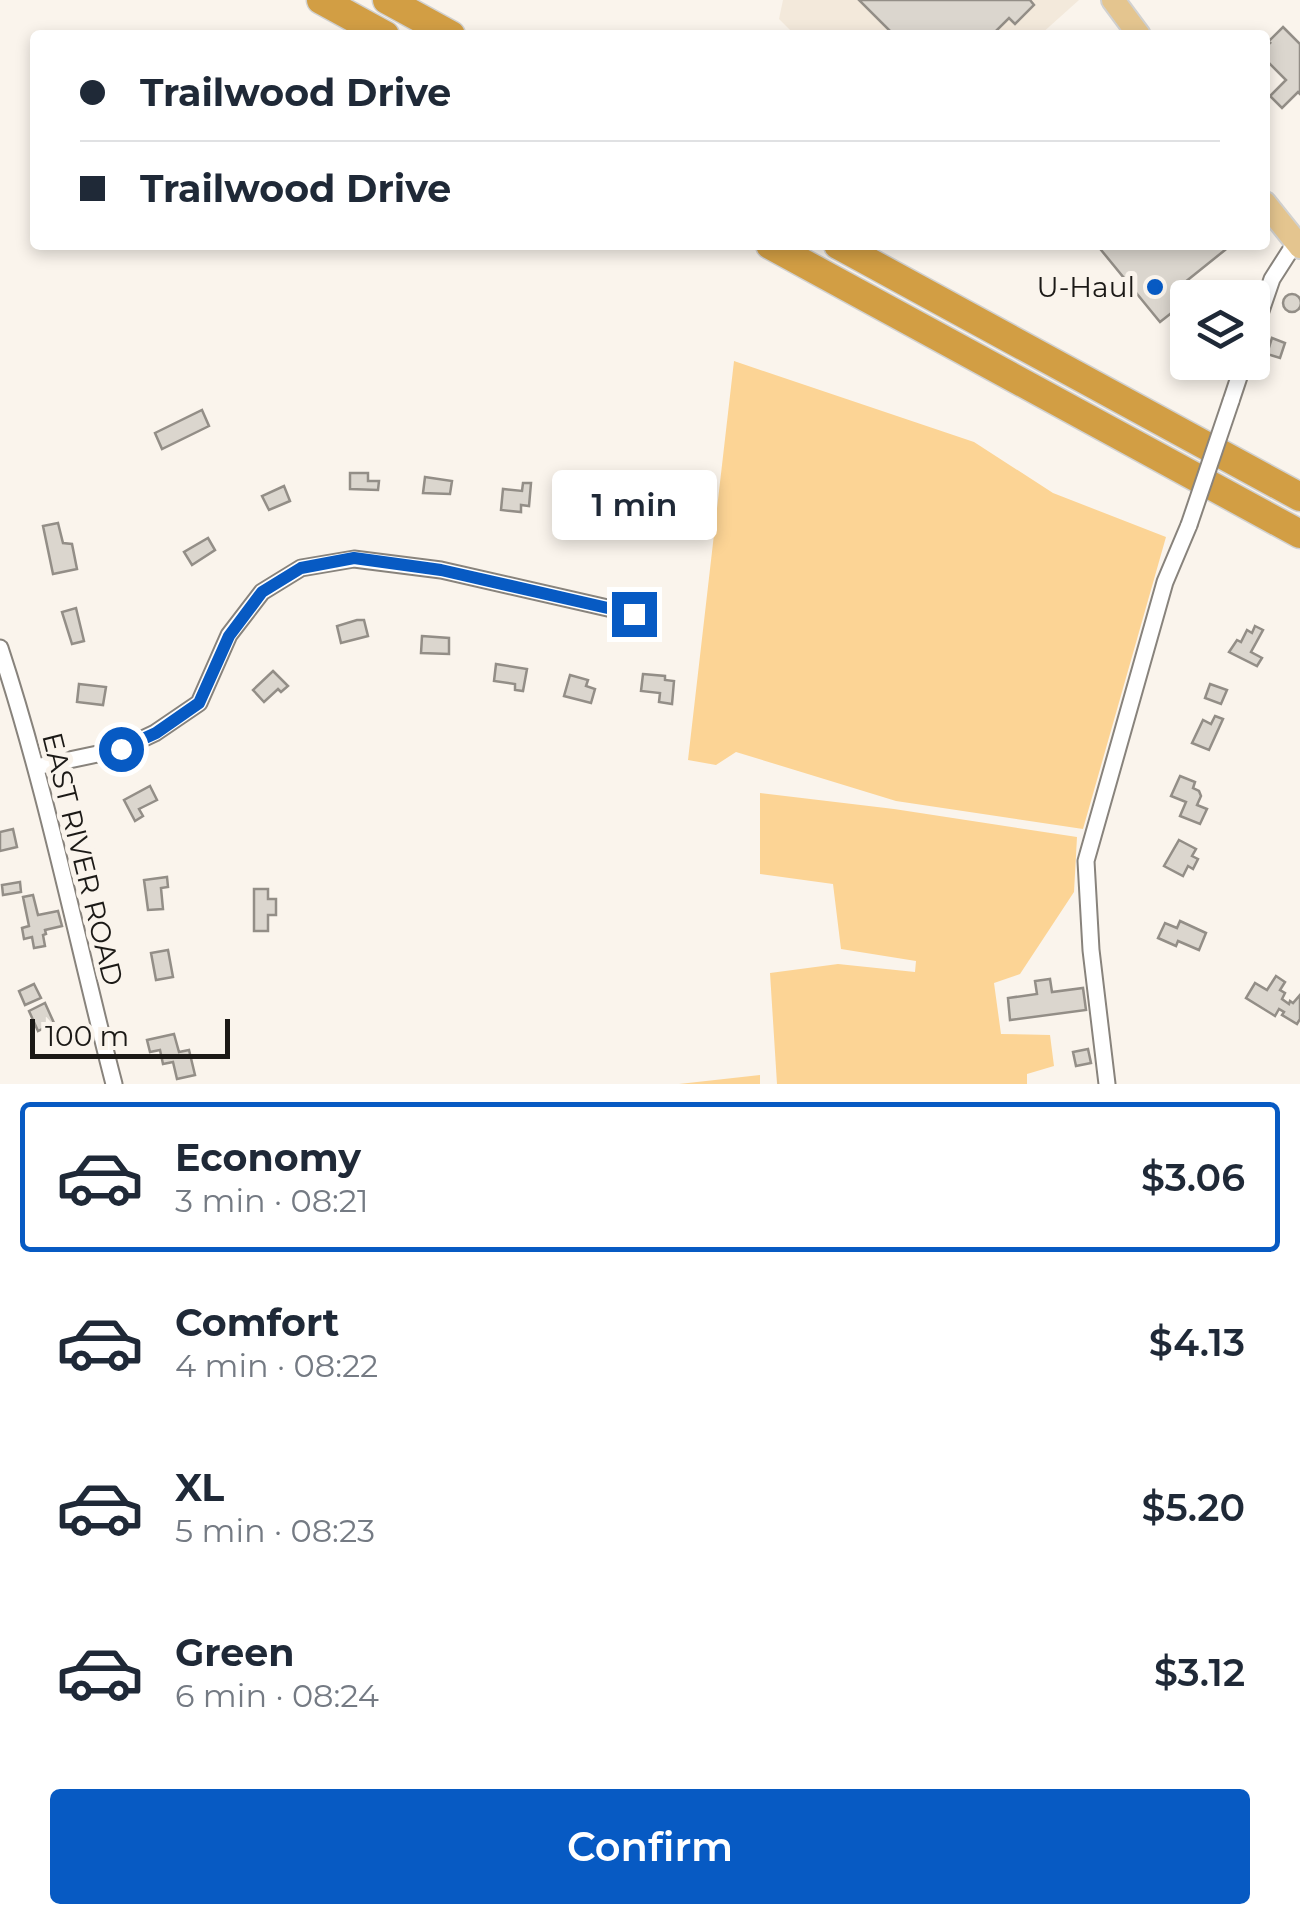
<!DOCTYPE html>
<html lang="en">
<head>
<meta charset="utf-8">
<style>
  :root { --surface:#fff; --page:#f6f6f7; --text:#1f2937; --muted:#747a83; --line:#e0e1e3; --accent:#075ac3 }
  body { margin:0; font-family:Montserrat,sans-serif; background:var(--page); color:var(--text); height:100vh; display:flex; flex-direction:column; font-size:38px; white-space:nowrap }
  * { box-sizing:border-box; margin:0 }
  p { font-size:32px; color:var(--muted) }
  .icon { flex:none; width:55px; height:55px; fill:none; stroke:currentColor; stroke-width:2; stroke-linecap:round; stroke-linejoin:round }
  .map { position:relative; height:1084px; overflow:hidden }
  .side { display:flex; flex-direction:column; background:var(--surface); flex:1 }
  .side>* { flex:none }
  .banner { position:absolute; left:30px; top:30px; width:1240px; height:220px; border-radius:10px; box-shadow:0 5px 15px #0003; display:grid; align-content:center; height:220px; padding:0 50px; background:var(--surface) }
  .controls { position:absolute; left:1170px; top:280px; display:grid; gap:20px }
  .controls a { display:grid; place-items:center; width:100px; height:100px; border-radius:10px; background:var(--surface); box-shadow:0 5px 15px #0003; font-size:50px }
  .scale { position:absolute; left:30px; bottom:25px; width:200px; box-sizing:border-box; padding-left:10px; border:5px solid #1b1916; border-top:0; font-size:28px; line-height:35px; white-space:nowrap; color:#1b1916; -webkit-text-stroke:8px #faf4ec; paint-order:stroke }
  .end { position:absolute; width:45px; height:45px; margin:-22px; border:12px solid #075ac3; background:#fff; box-shadow:0 0 0 5px #fff }
  .from { border-radius:50% }
  .bubble { position:absolute; height:70px; border-radius:10px; background:var(--surface); box-shadow:0 5px 15px #0003; font-size:32px; font-weight:600; line-height:70px; text-align:center }
  .banner b { display:flex; align-items:center; gap:35px; height:95px; font-size:38px }
  .banner b+b { border-top:2px solid var(--line) }
  .banner i { width:25px; height:25px; background:var(--text) }
  ul { padding:18px 0 0; list-style:none }
  li { display:flex; align-items:center; gap:30px; height:150px; margin:0 20px 15px; padding:0 30px; border:5px solid transparent; border-radius:10px }
  li div { flex:1 }
  li b { display:block; font-size:38px }
  li em { font-style:normal; font-weight:600 }
  li.current { border-color:var(--accent) }
  li>.icon { width:90px; height:90px; stroke-width:1.5 }
  .button { display:flex; gap:20px; margin-top:auto; padding:20px 50px }
  .button a { flex:1; height:115px; border-radius:10px; background:var(--accent); color:#fff; font-size:40px; font-weight:600; line-height:115px; text-align:center }
  .map>svg:first-child { display:block }
  .built { fill:#f3e9db }
  .green { fill:#fcd495 }
  .building { fill:#dbd6ce; stroke:#938e87; stroke-width:2.5 }
  .lines { fill:none; stroke-linecap:round; stroke-linejoin:round }
  .street-casing { stroke:#88837c; stroke-width:19 }
  .primary-casing { stroke:#d1d1d0; stroke-width:26 }
  .highway-casing { stroke:#d1d1d0; stroke-width:31 }
  .street { stroke:#fff; stroke-width:15 }
  .primary { stroke:#e4c58f; stroke-width:22 }
  .highway { stroke:#d29e44; stroke-width:28 }
  .street-bridge-casing { stroke:#88837c; stroke-width:19; stroke-linecap:butt }
  .street-bridge { stroke:#fff; stroke-width:15 }
  .route { stroke:#075ac3; stroke-width:12 }
  .poi-dot { fill:#075ac3; stroke:#faf4ec; stroke-width:4 }
  .labels { text-anchor:middle; dominant-baseline:central; stroke-width:10; stroke-linejoin:round; paint-order:stroke }
  .poi-label { font-size:28px; fill:#1b1916; stroke:#faf4ec; text-anchor:end }
  .street-label { font-size:28px; fill:#1b1916; stroke:#faf4ec }
</style>
</head>
<body>
<div class="map">
<svg width="1300" height="1084" viewBox="0 0 1300 1084">
  <rect width="100%" height="100%" fill="#faf4ec"/>
  <path class="built" d="M783 0H1079L1040 35H795L779 19Z"/>
  <g class="green">
    <path d="M734 361 974 442 1053 493 1166 537 1083 829 896 801 736 752 716 765 688 760Z"/>
    <path d="M760 793 894 809 1077 837 1074 892 1020 974 994 983 1001 1034 1050 1035 1054 1066 1027 1074V1084H777L770 973 838 964 915 972 916 961 841 949 833 884 760 874Z"/>
    <path d="M760 1075V1084H679Z"/>
  </g>
  <g class="building">
    <path d="M859 0H1030L1034 5 1015 24 1009 18 992 35H894Z"/>
    <path d="M1283 27 1300 44V94L1298 92 1282 108 1270 96 1286 80 1265 59V48L1270 43 1268 42Z"/>
    <path d="M1097 245H1152L1154 247 1156 245H1221L1225 250 1174 291 1184 303 1160 322Z"/>
    <circle cx="1292" cy="303" r="9"/>
    <path d="M1272 338 1285 343 1280 358 1267 354Z"/>
    <path d="M202 410 209 426 162 449 155 433Z"/>
    <path d="M350 473H368V481H379L378 490 350 489Z"/>
    <path d="M425 477 452 481 450 494 423 493Z"/>
    <path d="M523 483H531L529 506 521 505V512L501 510 503 489 522 491Z"/>
    <path d="M284 486 290 501 269 510 262 496Z"/>
    <path d="M587 496 613 499 610 523 584 520Z"/>
    <path d="M660 513 687 522 682 537 655 528Z"/>
    <path d="M58 523 63 543 72 544 77 569 53 574 43 526Z"/>
    <path d="M208 538 215 550 192 565 184 552Z"/>
    <path d="M76 608 84 641 72 644 62 612Z"/>
    <path d="M357 620H364L368 636 341 643 337 626Z"/>
    <path d="M1255 626 1263 630 1251 652 1262 658 1257 666 1229 652 1237 640 1241 642 1247 630 1252 633Z"/>
    <path d="M422 636 449 638V654L421 653Z"/>
    <path d="M496 664 527 669 523 691 515 690V684L494 681Z"/>
    <path d="M273 671 288 686 281 692 278 689 264 702 253 690Z"/>
    <path d="M643 674 665 676V680L674 681 672 704 659 702 660 693 641 691Z"/>
    <path d="M570 675 588 680 586 686 595 689 591 703 564 696Z"/>
    <path d="M79 684 106 687 103 705 77 702Z"/>
    <path d="M1210 684 1227 690 1221 704 1205 698Z"/>
    <path d="M1215 716 1223 719 1209 750 1192 743 1203 720 1211 724Z"/>
    <path d="M1180 776 1195 782 1193 788 1199 791 1201 796 1197 805 1207 809 1200 824 1180 816 1186 802 1171 796Z"/>
    <path d="M150 786 157 800 139 809 143 816 135 821 124 800Z"/>
    <path d="M13 829 17 847 0 851V832Z"/>
    <path d="M1179 840 1196 849 1192 856 1198 859 1193 869 1188 866 1183 876 1164 866Z"/>
    <path d="M167 877 168 887 161 888 163 909 148 910 144 880Z"/>
    <path d="M20 882 21 892 3 895 2 885Z"/>
    <path d="M254 889H268V899H276V915H268V931H254Z"/>
    <path d="M33 895 38 915 58 911 62 926 45 930 46 934 43 935 45 946 34 948 32 937 24 939 22 928 29 926 23 897Z"/>
    <path d="M1180 921 1206 933 1199 950 1178 941 1176 946 1158 938 1165 923 1177 928Z"/>
    <path d="M168 950 173 977 156 980 151 953Z"/>
    <path d="M1276 976 1285 982 1280 990 1285 993 1282 999 1289 1004 1290 1001 1293 1003 1300 995V1019L1297 1024 1282 1015 1284 1012 1279 1009 1275 1016 1246 998 1255 983 1267 990Z"/>
    <path d="M1050 979 1052 992 1083 988 1086 1010 1010 1020 1008 998 1037 994 1035 981Z"/>
    <path d="M34 984 41 998 25 1005 19 991Z"/>
    <path d="M45 1003 54 1023 38 1031 29 1011Z"/>
    <path d="M174 1034 179 1052 189 1050 195 1075 177 1079 173 1062 163 1064 160 1050 150 1052 147 1040Z"/>
    <path d="M1088 1049 1091 1063 1076 1066 1073 1052Z"/>
  </g>
  <g class="lines">
    <defs>
      <g id="street">
        <path d="M1252 337 1272 279 1295 243"/>
        <path d="M1231 401 1244 362"/>
        <path d="M0 648C47 791 76 938 114 1084"/>
        <path d="M36 767 121 749 155 733 199 703 229 635 262 592 301 568 354 559 441 570 634 614"/>
        <path d="M1107 1084 1091 950 1086 861 1165 582 1189 525"/>
      </g>
      <g id="primary">
        <path d="M1113 0 1139 35"/>
        <path d="M1265 203 1300 247"/>
      </g>
      <g id="highway">
        <path d="M321 0 385 35"/>
        <path d="M387 0 451 35"/>
        <path d="M770 245 1300 534"/>
        <path d="M838 245 1300 497"/>
      </g>
    </defs>
    <use href="#street" class="street-casing"/>
    <use href="#primary" class="primary-casing"/>
    <use href="#highway" class="highway-casing"/>
    <use href="#street" class="street"/>
    <use href="#primary" class="primary"/>
    <use href="#highway" class="highway"/>
    <defs>
      <path id="street-bridge" d="M1189 525 1231 401"/>
    </defs>
    <use href="#street-bridge" class="street-bridge-casing"/>
    <use href="#street-bridge" class="street-bridge"/>
  </g>
  <g class="lines">
    <path class="route" d="M121 749 156 733 199 703 229 636 262 592 301 568 354 558 441 570 634 614"/>
  </g>
  <circle class="poi-dot" cx="1155" cy="287" r="10"/>
  <g class="labels">
    <g class="poi-label">
      <text x="1135" y="287">U-Haul</text>
    </g>
    <g class="street-label">
      <text transform="translate(83 859) rotate(76)">EAST RIVER ROAD</text>
    </g>
  </g>
</svg>
<div class="controls">
<a><svg class="icon" aria-label="layers" viewBox="0 0 24 24"><path d="M12 4l9 5-9 5-9-5zM3 14l9 5 9-5"/></svg></a>
</div>
<div class="scale">100 m</div>
<i class="end from" style="left:121px;top:749px"></i>
<i class="end" style="left:634px;top:614px"></i>
<div class="bubble" style="left:552px;top:470px;width:165px">1 min</div>
<div class="banner">
<b><i class="from"></i>Trailwood Drive</b>
<b><i></i>Trailwood Drive</b>
</div>
</div>
<section class="side">
<ul>
<li class="current"><svg class="icon" aria-label="car" viewBox="0 0 24 24"><path d="M5 17H2v-5l4-1 3-4h7l3 4 3 1v5h-3M9 17h6M6 11h13"/><circle cx="7" cy="17" r="2"/><circle cx="17" cy="17" r="2"/></svg><div><b>Economy</b><p>3 min · 08:21</p></div><em>$3.06</em></li>
<li><svg class="icon" aria-label="car" viewBox="0 0 24 24"><path d="M5 17H2v-5l4-1 3-4h7l3 4 3 1v5h-3M9 17h6M6 11h13"/><circle cx="7" cy="17" r="2"/><circle cx="17" cy="17" r="2"/></svg><div><b>Comfort</b><p>4 min · 08:22</p></div><em>$4.13</em></li>
<li><svg class="icon" aria-label="car" viewBox="0 0 24 24"><path d="M5 17H2v-5l4-1 3-4h7l3 4 3 1v5h-3M9 17h6M6 11h13"/><circle cx="7" cy="17" r="2"/><circle cx="17" cy="17" r="2"/></svg><div><b>XL</b><p>5 min · 08:23</p></div><em>$5.20</em></li>
<li><svg class="icon" aria-label="car" viewBox="0 0 24 24"><path d="M5 17H2v-5l4-1 3-4h7l3 4 3 1v5h-3M9 17h6M6 11h13"/><circle cx="7" cy="17" r="2"/><circle cx="17" cy="17" r="2"/></svg><div><b>Green</b><p>6 min · 08:24</p></div><em>$3.12</em></li>
</ul>
<div class="button"><a>Confirm</a></div>
</section>
</body>
</html>
